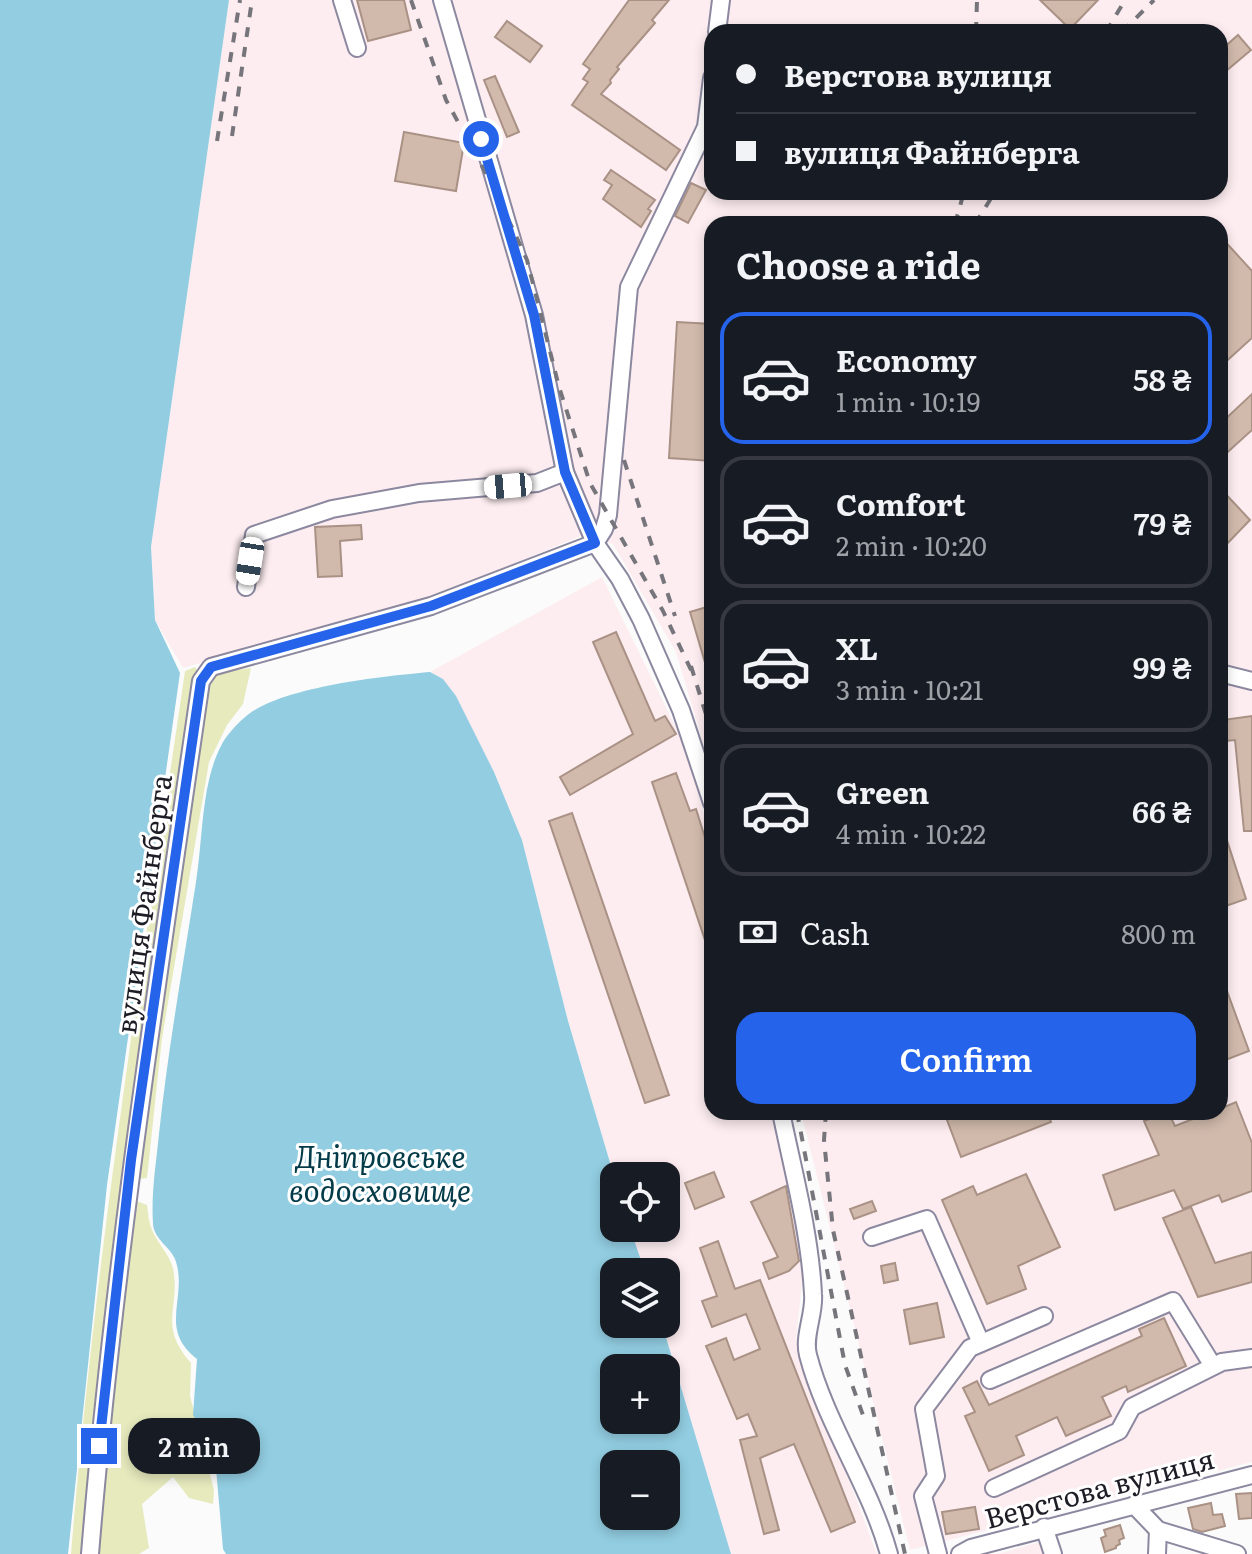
<!DOCTYPE html>
<html lang="en">
<head>
<meta charset="utf-8">
<style>
  :root { --surface:#171b24; --page:#20242c; --text:#f1f3f6; --muted:#9ea1a6; --line:#363941; --accent:#2563eb }
  body { margin:0; font-family:Literata,serif; background:var(--page); color:var(--text); height:100vh; display:flex; flex-direction:column; font-size:30px; white-space:nowrap }
  * { box-sizing:border-box; margin:0 }
  p { font-size:26px; color:var(--muted) }
  .icon { flex:none; width:44px; height:44px; fill:none; stroke:currentColor; stroke-width:2; stroke-linecap:round; stroke-linejoin:round }
  .map { position:relative; flex:1; overflow:hidden }
  .details { position:absolute; left:704px; top:216px; width:524px; height:904px; display:flex; flex-direction:column; background:var(--surface); border-radius:24px; box-shadow:0 4px 12px #0003 }
  .details>* { flex:none }
  .banner { position:absolute; left:704px; top:24px; width:524px; height:176px; border-radius:24px; box-shadow:0 4px 12px #0003; display:grid; align-content:center; height:176px; padding:0 32px; background:var(--surface) }
  .buttons { position:absolute; left:600px; top:1162px; display:grid; gap:16px }
  .buttons a { display:grid; place-items:center; width:80px; height:80px; border-radius:16px; background:var(--surface); box-shadow:0 4px 12px #0003; font-size:40px }
  .end { position:absolute; width:36px; height:36px; margin:-18px; border:10px solid #2563eb; background:#fff; box-shadow:0 0 0 4px #fff }
  .from { border-radius:50% }
  .bubble { position:absolute; height:56px; border-radius:24px; background:var(--surface); box-shadow:0 4px 12px #0003; font-size:26px; font-weight:600; line-height:56px; text-align:center }
  .car { position:absolute; width:24px; height:48px; margin:-24px -12px; border-radius:10px; box-shadow:0 0 6px 2px #0007; background:linear-gradient(#fff 24%,#345 0 40%,#fff 0 76%,#345 0 86%,#fff 0) }
  .banner b { display:flex; align-items:center; gap:28px; height:76px; font-size:30px }
  .banner b+b { border-top:2px solid var(--line) }
  .banner i { width:20px; height:20px; background:var(--text) }
  ul { padding:0; list-style:none }
  li { display:flex; align-items:center; gap:24px; height:132px; margin:0 16px 12px; padding:0 16px; border:4px solid var(--line); border-radius:24px }
  li div { flex:1 }
  li b { display:block; font-size:30px }
  li em { font-style:normal; font-weight:600 }
  li.on { border-color:var(--accent) }
  li>.icon { width:72px; height:72px; stroke-width:1.5 }
  h2 { padding:0 32px; font-size:36px; line-height:96px }
  .pay { display:flex; align-items:center; gap:20px; height:88px; padding:0 32px; font-size:30px }
  .pay p { margin-inline-start:auto }
  .primary-button { display:flex; gap:16px; margin-top:auto; padding:16px 32px }
  .primary-button a { flex:1; height:92px; border-radius:24px; background:var(--accent); color:#fff; font-size:32px; font-weight:600; line-height:92px; text-align:center }
  .map>svg:first-child { display:block }
  .industrial { fill:#fdedf0; fill-rule:evenodd }
  .green { fill:#e6eabd }
  .water { fill:#92cde1; fill-rule:evenodd }
  .building { fill:#d1baac; stroke:#a99285; stroke-width:2 }
  .lines { fill:none; stroke-linecap:round; stroke-linejoin:round }
  .minor-casing { stroke:#8b889f; stroke-width:20 }
  .minor { stroke:#fff; stroke-width:16 }
  .rail { stroke:#76757b; stroke-width:4; stroke-dasharray:10 10; stroke-linecap:butt }
  .route { stroke:#2563eb; stroke-width:10 }
  .labels { text-anchor:middle; dominant-baseline:central; stroke-width:6; stroke-linejoin:round; paint-order:stroke }
  .street-label { font-size:28px; fill:#1e1d26; stroke:#fff }
  .water-label { font-size:30px; font-style:italic; fill:#043b49; stroke:#fff }
</style>
</head>
<body>
<div class="map">
<svg width="1252" height="1554" viewBox="0 0 1252 1554">
  <rect width="100%" height="100%" fill="#fbfbfb"/>
  <g class="industrial">
    <path d="M229 0H1252V1462L910 1550 801 1112H1220V224H712V774L676 652 613 544 581 536 433 597 183 668 155 620 151 547ZM712 32H1220V192H712Z"/>
    <path d="M602 577 684 744 712 843V1112H772L804 1265 796 1339 877 1554H731L662 1324H666V1272H645L630 1228H666V1176H614L568 1021 522 840 494 772 443 679 430 672Z"/>
    <path d="M1043 1541 1048 1554H998Z"/>
  </g>
  <g class="green">
    <path d="M195 667 199 673 84 1554H71C95 1258 142 965 185 671Z"/>
    <path d="M251 668 243 704 227 725 209 762 162 1038 147 1178 139 1179V1157L207 692 216 673Z"/>
    <path d="M139 1202 147 1205C148 1211 148 1218 150 1224 154 1240 169 1253 173 1268 181 1308 157 1324 191 1363L190 1396 214 1490 213 1504 189 1498 173 1477 142 1504 149 1548 139 1554H97L130 1215 133 1203Z"/>
  </g>
  <g class="water">
    <path d="M0 0H229L151 547 155 620 180 673 107 1185 68 1554H0Z"/>
    <path d="M430 672 443 679 456 696 494 772 522 840 568 1021 614 1176V1228H630L645 1272H614V1324H662L731 1554H226L223 1549 215 1457 207 1446 204 1433 193 1415 197 1359C157 1328 189 1297 175 1259 170 1247 154 1239 153 1224 151 1194 156 1164 159 1134 168 1049 183 966 196 882 203 840 201 784 221 746 225 737 236 725 244 718 277 687 385 676 430 672ZM614 1368H666V1420H614ZM614 1464H666V1516H614Z"/>
  </g>
  <g class="building">
    <path d="M357 0H404L411 30 368 41Z"/>
    <path d="M629 0H669L652 20 655 23 617 67 619 69 610 80 611 83 601 94 680 150 666 170 572 105 588 82 583 79 590 69 583 64Z"/>
    <path d="M1040 0H1098L1070 29Z"/>
    <path d="M507 21 542 46 530 62 495 37Z"/>
    <path d="M1238 35 1251 50 1220 76V51Z"/>
    <path d="M495 76 519 132 507 137 484 80Z"/>
    <path d="M404 132 464 143 456 191 395 181Z"/>
    <path d="M611 170 655 200 648 209 651 211 641 227 603 199 612 185 604 180Z"/>
    <path d="M691 183 706 190 688 223 675 216Z"/>
    <path d="M1220 236 1252 271V338L1220 367Z"/>
    <path d="M677 322 712 324V461L669 458Z"/>
    <path d="M1252 394V430L1220 459V424Z"/>
    <path d="M1220 488 1250 520 1220 551Z"/>
    <path d="M361 525 362 539 340 541 342 576 318 577 315 527Z"/>
    <path d="M710 606 712 675 709 676 690 612Z"/>
    <path d="M616 632 655 721 665 716 676 734 570 795 560 777 633 734 593 642Z"/>
    <path d="M1252 716V831H1244L1235 740 1226 741 1223 720Z"/>
    <path d="M676 773 690 811 696 809 712 860V954L710 955 652 782Z"/>
    <path d="M572 813 669 1095 645 1103 549 821Z"/>
    <path d="M1222 825 1246 899 1220 908V826Z"/>
    <path d="M1220 972 1249 1051 1220 1062Z"/>
    <path d="M1236 1102 1252 1143V1191L1222 1202 1219 1195 1183 1209 1174 1190 1115 1210 1103 1175 1159 1155 1144 1121 1168 1112 1175 1126 1211 1112H1220V1109Z"/>
    <path d="M944 1112H1047L1051 1122 961 1157Z"/>
    <path d="M714 1172 724 1197 695 1209 685 1183Z"/>
    <path d="M1026 1174 1060 1247 1018 1266 1026 1289 987 1304 942 1200 973 1186 977 1195Z"/>
    <path d="M786 1186 799 1261 789 1271 769 1279 763 1263 778 1257 751 1202Z"/>
    <path d="M872 1201 876 1211 854 1219 850 1209Z"/>
    <path d="M1191 1207 1215 1263 1252 1252V1282L1198 1297 1163 1218Z"/>
    <path d="M718 1241 735 1289 760 1280 855 1522 831 1532 794 1444 760 1458 779 1530 764 1534 740 1440 757 1436 748 1414 737 1419 706 1346 726 1338 734 1360 760 1349 746 1314 712 1327 702 1301 717 1296 700 1248Z"/>
    <path d="M895 1263 898 1280 884 1283 881 1266Z"/>
    <path d="M937 1303 944 1337 910 1344 904 1310Z"/>
    <path d="M1164 1318 1186 1366 1128 1392 1126 1386 1102 1397 1111 1416 1066 1436 1057 1417 1016 1436 1024 1455 989 1471 965 1416 975 1412 963 1388 977 1381 989 1405 1142 1336 1139 1329Z"/>
    <path d="M1252 1493V1518L1239 1519 1236 1494Z"/>
    <path d="M1211 1503 1213 1515 1222 1514 1225 1526 1202 1532 1193 1529 1188 1508Z"/>
    <path d="M975 1507 979 1529 946 1534 942 1512Z"/>
    <path d="M1120 1525 1124 1538 1119 1540 1120 1544 1116 1546V1548L1105 1552 1101 1538 1106 1536 1104 1530Z"/>
  </g>
  <g class="lines">
    <defs>
      <g id="minor">
        <path d="M342 0 357 48"/>
        <path d="M442 0 534 315 565 472 595 543 620 579 641 619 681 710 712 803"/>
        <path d="M717 32 721 0"/>
        <path d="M246 587 254 535 332 509 419 493 537 483 565 472"/>
        <path d="M1220 673 1252 681"/>
        <path d="M781 1112C793 1171 810 1233 813 1294 815 1313 803 1336 808 1355 826 1424 870 1485 889 1554"/>
        <path d="M872 1237 927 1219 981 1343"/>
        <path d="M990 1380 1173 1301 1213 1366"/>
        <path d="M994 1488 1119 1431 1132 1407 1222 1362 1252 1358"/>
        <path d="M1134 1505 1158 1530 1237 1554"/>
        <path d="M1044 1527 1053 1554"/>
        <path d="M90 1554C114 1261 159 971 201 681L211 667 431 606 595 543 604 529 608 515 629 287 706 127 712 78"/>
        <path d="M938 1554 923 1496 936 1476 924 1409 970 1348 1044 1316"/>
        <path d="M960 1554 971 1548 1252 1475"/>
        <path d="M1157 1554 1158 1530"/>
      </g>
    </defs>
    <use href="#minor" class="minor-casing"/>
    <use href="#minor" class="minor"/>
    <g class="rail">
      <path d="M411 0 446 100 493 186 527 260 559 387 590 483 663 611 693 674"/>
      <path d="M976 32 977 0"/>
      <path d="M1106 32 1125 0"/>
      <path d="M1122 32 1154 0"/>
      <path d="M232 136 252 0"/>
      <path d="M217 141 240 0"/>
      <path d="M955 224 964 192"/>
      <path d="M975 224 995 192"/>
      <path d="M624 460 675 616"/>
      <path d="M691 666 712 734"/>
      <path d="M797 1112 845 1365 864 1418"/>
      <path d="M826 1112 824 1140 833 1230 905 1554"/>
    </g>
  </g>
  <g class="lines">
    <path class="route" d="M99 1446 131 1160 201 681 211 667 431 606 595 543 565 472 534 315 481 139"/>
  </g>
  <g class="labels">
    <g class="street-label">
      <text transform="translate(142 904) rotate(-82)">вулиця Файнберга</text>
      <text transform="translate(1099 1487) rotate(-15)">Верстова вулиця</text>
    </g>
    <g class="water-label">
      <text x="380" y="1155">Дніпровське<tspan x="380" dy="34">водосховище</tspan></text>
    </g>
  </g>
</svg>
<div class="buttons">
<a><svg class="icon" aria-label="locate" viewBox="0 0 24 24"><circle cx="12" cy="12" r="6"/><path d="M12 2v4M12 18v4M2 12h4M18 12h4"/></svg></a>
<a><svg class="icon" aria-label="layers" viewBox="0 0 24 24"><path d="M12 4l9 5-9 5-9-5zM3 14l9 5 9-5"/></svg></a>
<a>+</a>
<a>−</a>
</div>
<i class="end from" style="left:481px;top:139px"></i>
<i class="end" style="left:99px;top:1446px"></i>
<div class="bubble" style="left:128px;top:1418px;width:132px">2 min</div>
<i class="car" style="left:508px;top:486px;rotate:265deg"></i>
<i class="car" style="left:250px;top:561px;rotate:189deg"></i>
<div class="banner">
<b><i class="from"></i>Верстова вулиця</b>
<b><i></i>вулиця Файнберга</b>
</div>
<section class="details">
<h2>Choose a ride</h2>
<ul>
<li class="on"><svg class="icon" aria-label="car" viewBox="0 0 24 24"><path d="M5 17H2v-5l4-1 3-4h7l3 4 3 1v5h-3M9 17h6M6 11h13"/><circle cx="7" cy="17" r="2"/><circle cx="17" cy="17" r="2"/></svg><div><b>Economy</b><p>1 min · 10:19</p></div><em>58 ₴</em></li>
<li><svg class="icon" aria-label="car" viewBox="0 0 24 24"><path d="M5 17H2v-5l4-1 3-4h7l3 4 3 1v5h-3M9 17h6M6 11h13"/><circle cx="7" cy="17" r="2"/><circle cx="17" cy="17" r="2"/></svg><div><b>Comfort</b><p>2 min · 10:20</p></div><em>79 ₴</em></li>
<li><svg class="icon" aria-label="car" viewBox="0 0 24 24"><path d="M5 17H2v-5l4-1 3-4h7l3 4 3 1v5h-3M9 17h6M6 11h13"/><circle cx="7" cy="17" r="2"/><circle cx="17" cy="17" r="2"/></svg><div><b>XL</b><p>3 min · 10:21</p></div><em>99 ₴</em></li>
<li><svg class="icon" aria-label="car" viewBox="0 0 24 24"><path d="M5 17H2v-5l4-1 3-4h7l3 4 3 1v5h-3M9 17h6M6 11h13"/><circle cx="7" cy="17" r="2"/><circle cx="17" cy="17" r="2"/></svg><div><b>Green</b><p>4 min · 10:22</p></div><em>66 ₴</em></li>
</ul>
<div class="pay"><svg class="icon" aria-label="cash" viewBox="0 0 24 24"><path d="M3 7h18v10H3z"/><circle cx="12" cy="12" r="2"/></svg>Cash<p>800 m</p></div>
<div class="primary-button"><a>Confirm</a></div>
</section>
</div>
</body>
</html>
